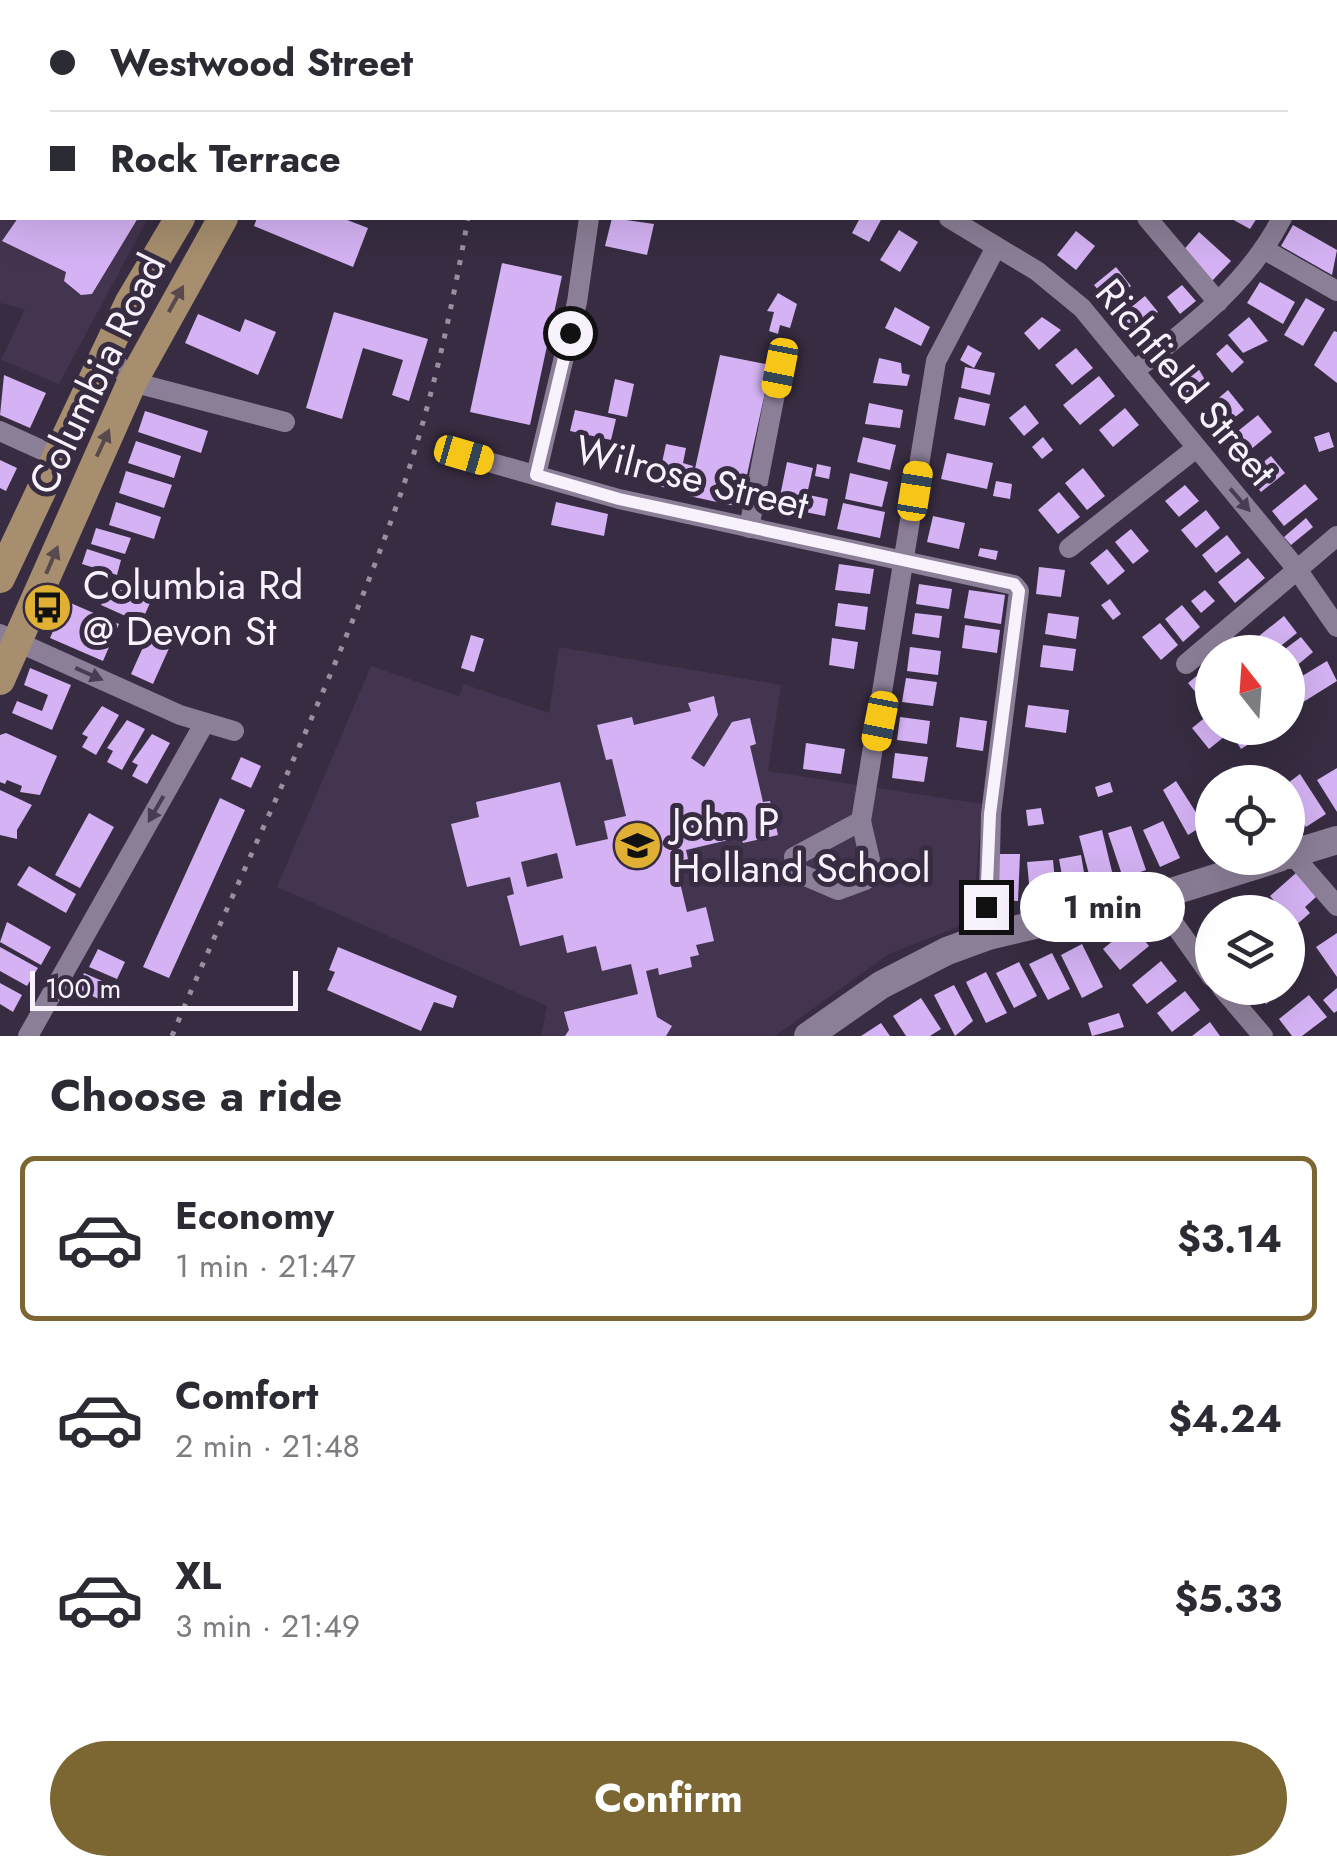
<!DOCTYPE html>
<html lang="en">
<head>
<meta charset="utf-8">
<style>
  :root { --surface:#fff; --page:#f2f2f3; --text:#2b2b33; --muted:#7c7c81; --line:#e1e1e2; --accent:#7c6733 }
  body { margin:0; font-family:Jost,sans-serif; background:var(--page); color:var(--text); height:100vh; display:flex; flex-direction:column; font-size:38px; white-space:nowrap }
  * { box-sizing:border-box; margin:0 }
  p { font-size:32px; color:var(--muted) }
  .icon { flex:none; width:55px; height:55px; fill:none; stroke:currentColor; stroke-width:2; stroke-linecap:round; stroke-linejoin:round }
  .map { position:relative; height:1036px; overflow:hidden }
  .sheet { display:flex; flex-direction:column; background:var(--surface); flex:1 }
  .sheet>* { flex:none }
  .top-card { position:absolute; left:0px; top:0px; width:1338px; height:220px; box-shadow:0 10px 40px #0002; display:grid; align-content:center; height:220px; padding:0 50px; background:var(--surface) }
  .needle { width:65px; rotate:343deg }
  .buttons { position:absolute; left:1195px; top:635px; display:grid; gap:20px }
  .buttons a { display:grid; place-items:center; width:110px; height:110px; border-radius:50%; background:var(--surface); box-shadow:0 10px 40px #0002; font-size:50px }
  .scale { position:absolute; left:30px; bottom:25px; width:268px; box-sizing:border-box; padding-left:10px; border:5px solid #f8f2fd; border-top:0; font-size:28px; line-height:35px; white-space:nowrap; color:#f8f2fd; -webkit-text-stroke:8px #372c41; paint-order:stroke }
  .end { position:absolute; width:45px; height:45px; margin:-22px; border:12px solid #f8f2fd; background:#111; box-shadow:0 0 0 5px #111 }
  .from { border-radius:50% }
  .bubble { position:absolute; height:70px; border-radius:35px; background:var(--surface); box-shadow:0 10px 40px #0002; font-size:32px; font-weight:700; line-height:70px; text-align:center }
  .car { position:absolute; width:30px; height:60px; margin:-30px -15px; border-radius:12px; box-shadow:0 0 8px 2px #0007; background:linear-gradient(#f5c518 24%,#345 0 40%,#f5c518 0 76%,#345 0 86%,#f5c518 0) }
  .top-card b { display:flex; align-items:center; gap:35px; height:95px; font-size:38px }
  .top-card b+b { border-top:2px solid var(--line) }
  .top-card i { width:25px; height:25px; background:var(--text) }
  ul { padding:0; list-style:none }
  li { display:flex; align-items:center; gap:30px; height:165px; margin:0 20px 15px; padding:0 30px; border:5px solid transparent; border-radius:15px }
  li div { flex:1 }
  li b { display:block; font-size:38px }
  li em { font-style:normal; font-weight:700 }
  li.current { border-color:var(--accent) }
  li>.icon { width:90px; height:90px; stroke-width:1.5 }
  h2 { padding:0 50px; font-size:45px; line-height:120px }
  .primary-button { display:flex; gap:20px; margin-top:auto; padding:20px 50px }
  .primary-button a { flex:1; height:115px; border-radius:60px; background:var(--accent); color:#fff; font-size:40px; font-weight:700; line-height:115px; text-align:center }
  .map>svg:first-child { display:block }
  .built { fill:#43344f }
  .building { fill:#d4b2f3; fill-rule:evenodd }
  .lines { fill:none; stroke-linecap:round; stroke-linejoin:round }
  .lane { stroke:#8b7e97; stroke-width:10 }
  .street { stroke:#8b7e97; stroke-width:20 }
  .secondary { stroke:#8b7e97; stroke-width:28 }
  .primary { stroke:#a68e6e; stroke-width:30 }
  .rail { stroke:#9890a0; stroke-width:5; stroke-dasharray:5 10; stroke-linecap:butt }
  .oneway { fill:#58494e }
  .oneway2 { fill:#483c52 }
  .route { stroke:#f8f2fd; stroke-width:12 }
  .labels { text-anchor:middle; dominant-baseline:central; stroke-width:10; stroke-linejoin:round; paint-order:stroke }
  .street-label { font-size:40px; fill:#f8f2fd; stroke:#372c41 }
  .poi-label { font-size:40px; fill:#f8f2fd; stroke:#372c41; text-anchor:start }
</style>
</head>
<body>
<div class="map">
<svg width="1337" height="1036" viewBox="0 0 1337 1036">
  <rect width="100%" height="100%" fill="#372c41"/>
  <g class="built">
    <path d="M0 63 2 218H148L59 384 1 360 25 309 0 303Z"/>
    <path d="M559 647 781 685 768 771 982 804 973 921 889 954 775 1036H541L547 1006 277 887 371 666 459 696 464 684 549 713Z"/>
  </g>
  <g class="building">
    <path d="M18 218H138L92 294 81 295 64 281 66 272 2 241Z"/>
    <path d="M257 218H342L368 228 353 267 254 226Z"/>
    <path d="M612 218 654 224 647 255 605 246Z"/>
    <path d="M860 218H882L869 242 852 233Z"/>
    <path d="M1230 218H1257L1250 229Z"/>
    <path d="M1293 225 1337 250 1332 275 1281 246Z"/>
    <path d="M899 230 918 242 900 272 880 260Z"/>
    <path d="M1076 231 1095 246 1076 270 1057 255Z"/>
    <path d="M1199 232 1231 261 1212 281 1181 253Z"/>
    <path d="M502 263 562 276 530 425 470 412Z"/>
    <path d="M1116 267 1131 286 1109 303 1094 285Z"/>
    <path d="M1260 282 1295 302 1283 324 1247 303Z"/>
    <path d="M1182 285 1196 301 1180 314 1167 297Z"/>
    <path d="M778 293 797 304 790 328 780 325 778 334 769 331 774 312 767 311Z"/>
    <path d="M1145 296 1158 312 1132 333 1119 317Z"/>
    <path d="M1306 298 1325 309 1303 346 1284 335Z"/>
    <path d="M895 307 930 327 921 346 885 328Z"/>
    <path d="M334 312 428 339 409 401 392 395 403 360 363 348 342 419 306 408Z"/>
    <path d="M198 314 240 332 245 319 276 332 258 375 185 343Z"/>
    <path d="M1042 317 1061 330 1039 350 1024 333Z"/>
    <path d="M1249 317 1268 341 1243 353 1228 335Z"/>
    <path d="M1334 331 1337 332V383L1314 365Z"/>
    <path d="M1227 344 1244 362 1232 373 1216 354Z"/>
    <path d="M968 345 982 353 974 368 960 360Z"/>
    <path d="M1076 348 1093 368 1072 385 1055 365Z"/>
    <path d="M720 355 771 365 740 507 689 496Z"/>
    <path d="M879 358 901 363 902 373 910 375 907 386 873 383Z"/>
    <path d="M1194 361 1208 385 1187 402 1169 381Z"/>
    <path d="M965 367 995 373 990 395 961 388Z"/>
    <path d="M4 375 46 393 30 428 0 415Z"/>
    <path d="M1099 376 1115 396 1080 425 1063 405Z"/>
    <path d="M615 379 634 384 627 417 608 413Z"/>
    <path d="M1228 390 1244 410 1215 433 1200 414Z"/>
    <path d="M959 397 990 404 985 426 954 419Z"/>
    <path d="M869 403 903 410 900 428 865 424Z"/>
    <path d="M1025 405 1039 423 1024 436 1009 418Z"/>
    <path d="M1125 408 1139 425 1113 447 1099 430Z"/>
    <path d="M575 410 616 419 611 440 570 431Z"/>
    <path d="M145 411 208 431 201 453 138 432Z"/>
    <path d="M1258 415 1272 432 1238 460 1223 443Z"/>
    <path d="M1329 432 1334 447 1319 452 1314 437Z"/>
    <path d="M863 437 896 445 890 470 857 462Z"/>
    <path d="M1043 437 1053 450 1042 459 1032 447Z"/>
    <path d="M136 441 181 456 174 478 128 463Z"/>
    <path d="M666 444 686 448 683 463 693 466 688 492 657 486Z"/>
    <path d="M947 453 993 463 987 489 941 479Z"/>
    <path d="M1271 456 1285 473 1261 492 1247 475Z"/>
    <path d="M0 460 17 468 6 491 0 488Z"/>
    <path d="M787 462 813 468 804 507 779 501Z"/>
    <path d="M817 464 831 467 829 479 815 476Z"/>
    <path d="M1083 468 1105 496 1087 510 1065 483Z"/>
    <path d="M126 471 172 485 164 508 119 493Z"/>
    <path d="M850 473 888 482 882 507 845 499Z"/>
    <path d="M996 481 1012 484 1010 499 993 496Z"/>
    <path d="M1305 484 1318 499 1284 526 1272 511Z"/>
    <path d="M1185 485 1199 501 1179 517 1165 501Z"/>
    <path d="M1059 492 1080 517 1058 534 1038 510Z"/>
    <path d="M809 495 828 499 825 516 805 512Z"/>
    <path d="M116 502 161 517 154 539 109 525Z"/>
    <path d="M556 502 608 514 604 536 551 525Z"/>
    <path d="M843 503 885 512 880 538 837 529Z"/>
    <path d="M1206 510 1220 528 1196 548 1181 530Z"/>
    <path d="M933 516 965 523 959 549 927 542Z"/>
    <path d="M1306 518 1313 527 1291 545 1284 537Z"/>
    <path d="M96 528 131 538 125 554 91 544Z"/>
    <path d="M1131 529 1149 551 1133 564 1115 542Z"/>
    <path d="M1227 535 1241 553 1216 573 1202 555Z"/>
    <path d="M980 548 998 551 996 560 978 556Z"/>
    <path d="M87 549 121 560 117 575 82 564Z"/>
    <path d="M1107 549 1125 571 1108 585 1090 563Z"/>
    <path d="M1248 558 1265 578 1235 603 1218 582Z"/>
    <path d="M839 564 874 569 870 594 835 590Z"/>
    <path d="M1039 567 1065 570 1061 597 1036 594Z"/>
    <path d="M919 584 952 589 949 609 916 604Z"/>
    <path d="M110 585 150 603 141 623 101 605Z"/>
    <path d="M969 590 1005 595 1001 624 964 618Z"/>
    <path d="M1205 590 1215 601 1201 613 1191 601Z"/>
    <path d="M1110 599 1121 614 1113 620 1101 605Z"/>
    <path d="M66 601 119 624 103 661 50 638Z"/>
    <path d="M838 603 868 607 865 630 835 626Z"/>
    <path d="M1182 605 1200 627 1183 642 1165 619Z"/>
    <path d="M915 613 942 616 939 638 912 634Z"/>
    <path d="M1048 613 1079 617 1076 639 1045 634Z"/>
    <path d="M1284 616 1297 633 1273 652H1239Z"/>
    <path d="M1160 623 1178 645 1161 660 1142 637Z"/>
    <path d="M153 625 175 635 153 684 131 674Z"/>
    <path d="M965 625 1000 630 997 653 962 648Z"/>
    <path d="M471 635 484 639 474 672 461 668Z"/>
    <path d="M1301 637 1313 652 1288 673V652H1281Z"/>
    <path d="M832 638 858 642 854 669 829 665Z"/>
    <path d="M1043 645 1076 649 1073 671 1040 667Z"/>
    <path d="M910 647 941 651 938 675 907 671Z"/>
    <path d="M1327 661 1337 681 1300 704 1289 684Z"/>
    <path d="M30 668 71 685 52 730 12 713 17 701 42 711 48 695 24 685Z"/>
    <path d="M1204 670 1212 680V700L1206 705 1188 683Z"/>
    <path d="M906 678 937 682 933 706 902 702Z"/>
    <path d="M714 696 718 715 691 758 704 767 732 722 750 718 756 744 750 746 763 802 770 801 778 835 743 843 741 837 686 850 688 859 675 862 687 912 706 907 714 941 696 945 699 955 690 957 692 967 659 975 658 968 646 971 657 1017 672 1026 666 1036H565L569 1030 564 1012 638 994 631 964 602 971 596 946 567 953 563 935 520 946 507 896 514 894 510 877 467 887 451 824 479 817 476 802 560 782 576 846 608 839 604 821 626 816 612 759 606 760 597 725 632 717 634 725 691 711 688 703ZM557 853 563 878 527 887 521 862Z"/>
    <path d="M1028 705 1069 710 1066 733 1025 727Z"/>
    <path d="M102 706 119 715 96 755 82 747 88 737 82 734Z"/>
    <path d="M1207 716 1224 737 1209 749 1192 728Z"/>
    <path d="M900 717 930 721 927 744 897 740Z"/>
    <path d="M960 717 987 721 983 751 956 747Z"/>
    <path d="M127 720 145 729 122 770 107 762 113 751 107 748Z"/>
    <path d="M1228 728H1246L1254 741 1241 749Z"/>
    <path d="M6 733 57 756 40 795 20 792 22 786 7 780 5 784 0 782V735Z"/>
    <path d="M152 734 170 743 147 784 132 776 138 765 132 762Z"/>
    <path d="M806 743 845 749 841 774 803 769Z"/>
    <path d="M895 753 928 757 924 782 892 778Z"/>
    <path d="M241 757 261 766 251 788 231 779Z"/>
    <path d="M1337 768V812L1317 780Z"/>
    <path d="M1300 774 1326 814 1306 827 1288 798V783Z"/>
    <path d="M1176 781 1204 825 1188 835 1163 790Z"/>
    <path d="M1110 782 1113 792 1098 797 1095 787Z"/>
    <path d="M0 790 32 805 17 830V839L0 835Z"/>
    <path d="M220 798 245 810 169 978 143 967Z"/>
    <path d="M1041 808 1044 824 1028 826 1026 810Z"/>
    <path d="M89 813 114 827 80 888 55 875Z"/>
    <path d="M1163 821 1180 858 1160 867 1143 830Z"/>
    <path d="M1131 826 1146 870 1123 878 1108 833Z"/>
    <path d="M1102 830 1114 880 1092 886 1079 836Z"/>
    <path d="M999 854H1020L1018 901 997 900Z"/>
    <path d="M1081 855 1086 884 1064 887 1059 859Z"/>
    <path d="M1053 860 1056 892 1030 894 1027 862Z"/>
    <path d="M29 866 76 894 66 913 17 885Z"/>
    <path d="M1296 873 1316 897 1305 907 1310 913 1295 926 1270 896Z"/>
    <path d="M7 922 51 947 41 965 0 942Z"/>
    <path d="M1132 925 1149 946 1120 970 1103 949Z"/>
    <path d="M1337 933V977L1316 947Z"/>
    <path d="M1082 944 1103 987 1082 998 1061 955Z"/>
    <path d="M0 947 38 968 27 986 0 971Z"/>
    <path d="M338 947 457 996 453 1008 434 1002 421 1031 327 990 335 972 329 970Z"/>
    <path d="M98 949 125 962 117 979 89 967Z"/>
    <path d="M1052 953 1070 989 1048 1000 1029 964Z"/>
    <path d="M1161 961 1177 981 1147 1004 1132 985Z"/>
    <path d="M1019 962 1037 996 1014 1008 996 973Z"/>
    <path d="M986 972 1007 1013 986 1023 966 982Z"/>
    <path d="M84 973 109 984 101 1000 77 989Z"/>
    <path d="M0 983 22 995 13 1012 0 1004Z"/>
    <path d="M954 985 973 1021 955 1036 934 995Z"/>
    <path d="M1253 988H1287L1266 1004Z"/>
    <path d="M1337 988V1011L1334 1013 1323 1000Z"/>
    <path d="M1185 991 1200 1010 1172 1032 1157 1013Z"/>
    <path d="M1309 995 1327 1017 1302 1036H1292L1279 1019Z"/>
    <path d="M921 998 941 1029 930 1036H906L893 1016Z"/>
    <path d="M1119 1013 1124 1027 1092 1036 1088 1023Z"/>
    <path d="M1210 1022 1220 1036H1192Z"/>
    <path d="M881 1023 890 1036H861Z"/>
  </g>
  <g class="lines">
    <path class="lane" d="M1076 2 1077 0"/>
    <g class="street">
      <path d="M121 0 133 2"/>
      <path d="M623 0 625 2"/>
      <path d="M1335 109 1337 105"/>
      <path d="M949 218 1037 271 1082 308 1296 568 1337 627"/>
      <path d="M1147 218 1218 302"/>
      <path d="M1265 250 1337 291"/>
      <path d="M106 351 132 382 285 422"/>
      <path d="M1134 371C1192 326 1248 284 1282 218"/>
      <path d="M0 431 55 456"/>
      <path d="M464 455 619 499 1014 585 1019 591 991 814 988 936"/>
      <path d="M536 475 577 302 589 218"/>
      <path d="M749 528 780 368"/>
      <path d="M1069 548 1195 449"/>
      <path d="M0 634 180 715 234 731"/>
      <path d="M1186 664 1337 536"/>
      <path d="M861 821 794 857 796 872 838 890 865 880 870 860 861 821 936 361 996 247"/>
      <path d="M1292 854 1337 906"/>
      <path d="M1155 897 1212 977"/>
      <path d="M1222 988 1263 1036"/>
      <path d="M28 1036 204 724"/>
    </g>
    <g class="secondary">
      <path d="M1210 0 1215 2"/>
      <path d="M1335 60 1337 61"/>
      <path d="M1288 855 1337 840"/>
      <path d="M808 1036 881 985 947 951 988 936 1155 897 1279 858"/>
    </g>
    <g class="primary">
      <path d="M312 2 313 0"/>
      <path d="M353 2 355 0"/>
      <path d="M0 578 130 302 180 218"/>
      <path d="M0 680 132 382 223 218"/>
    </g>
    <g class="rail">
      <path d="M497 2V0"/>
      <path d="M172 1036C248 854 337 677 402 490 432 402 452 309 468 218"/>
    </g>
  </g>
  <defs><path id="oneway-solid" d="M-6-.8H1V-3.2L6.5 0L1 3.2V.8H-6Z" transform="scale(2.5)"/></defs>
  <g class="oneway">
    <use href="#oneway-solid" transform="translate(176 299) rotate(-61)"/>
    <use href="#oneway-solid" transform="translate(103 443) rotate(-65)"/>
    <use href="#oneway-solid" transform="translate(52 560) rotate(-67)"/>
  </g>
  <g class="oneway2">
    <use href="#oneway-solid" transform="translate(1240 500) rotate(49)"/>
    <use href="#oneway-solid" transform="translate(89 674) rotate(24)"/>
    <use href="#oneway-solid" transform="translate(156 809) rotate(120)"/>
  </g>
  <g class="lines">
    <path class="route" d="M570 333 536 475 619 499 1014 584 1019 591 990 814 986 907"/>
  </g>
  <defs>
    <symbol id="bus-disc" viewBox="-11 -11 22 22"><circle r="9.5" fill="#e0b034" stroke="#372c41"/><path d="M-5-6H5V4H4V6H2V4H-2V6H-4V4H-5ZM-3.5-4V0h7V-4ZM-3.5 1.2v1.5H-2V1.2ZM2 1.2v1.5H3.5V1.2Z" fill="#111"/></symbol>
    <symbol id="school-disc" viewBox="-11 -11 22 22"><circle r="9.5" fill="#e0b034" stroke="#372c41"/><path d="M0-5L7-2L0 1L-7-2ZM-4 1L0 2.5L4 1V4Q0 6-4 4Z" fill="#111"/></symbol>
  </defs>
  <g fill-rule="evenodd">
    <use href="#bus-disc" x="20" y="580" width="55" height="55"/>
    <use href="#school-disc" x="610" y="818" width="55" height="55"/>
  </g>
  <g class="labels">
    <g class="street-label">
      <text transform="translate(97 374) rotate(-64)">Columbia Road</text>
      <text transform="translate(1186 382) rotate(50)">Richfield Street</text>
      <text transform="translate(692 477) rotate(14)">Wilrose Street</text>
    </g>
    <g class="poi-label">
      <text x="83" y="585">Columbia Rd<tspan x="83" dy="46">@ Devon St</tspan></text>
      <text x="672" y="822">John P<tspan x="672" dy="46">Holland School</tspan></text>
    </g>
  </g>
</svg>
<div class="buttons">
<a><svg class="needle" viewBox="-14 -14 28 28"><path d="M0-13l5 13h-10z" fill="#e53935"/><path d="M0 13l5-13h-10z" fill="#7c7c81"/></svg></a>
<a><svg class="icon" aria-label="locate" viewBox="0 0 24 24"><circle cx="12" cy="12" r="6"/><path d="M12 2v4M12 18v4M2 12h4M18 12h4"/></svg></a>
<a><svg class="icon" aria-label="layers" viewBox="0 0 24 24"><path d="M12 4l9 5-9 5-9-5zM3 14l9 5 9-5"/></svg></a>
</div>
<div class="scale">100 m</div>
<i class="end from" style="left:570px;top:333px"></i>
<i class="end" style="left:986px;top:907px"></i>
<div class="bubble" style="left:1020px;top:872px;width:165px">1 min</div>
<i class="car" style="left:780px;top:368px;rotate:191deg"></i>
<i class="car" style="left:464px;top:455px;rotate:106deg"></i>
<i class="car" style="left:915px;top:491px;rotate:9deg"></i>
<i class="car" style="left:880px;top:721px;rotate:191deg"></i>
<div class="top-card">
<b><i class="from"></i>Westwood Street</b>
<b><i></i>Rock Terrace</b>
</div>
</div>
<section class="sheet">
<h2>Choose a ride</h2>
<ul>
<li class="current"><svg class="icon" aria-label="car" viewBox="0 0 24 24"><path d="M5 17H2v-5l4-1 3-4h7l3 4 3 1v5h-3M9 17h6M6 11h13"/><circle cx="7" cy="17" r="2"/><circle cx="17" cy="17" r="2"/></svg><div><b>Economy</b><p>1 min · 21:47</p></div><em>$3.14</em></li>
<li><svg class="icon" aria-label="car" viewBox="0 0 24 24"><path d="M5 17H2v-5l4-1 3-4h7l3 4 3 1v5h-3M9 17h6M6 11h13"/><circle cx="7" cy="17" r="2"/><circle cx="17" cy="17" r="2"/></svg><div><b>Comfort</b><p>2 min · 21:48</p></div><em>$4.24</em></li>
<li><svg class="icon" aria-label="car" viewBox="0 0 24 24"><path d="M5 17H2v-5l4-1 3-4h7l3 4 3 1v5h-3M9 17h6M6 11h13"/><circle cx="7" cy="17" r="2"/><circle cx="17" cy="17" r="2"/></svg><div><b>XL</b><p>3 min · 21:49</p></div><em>$5.33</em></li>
</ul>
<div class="primary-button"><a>Confirm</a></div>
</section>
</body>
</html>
